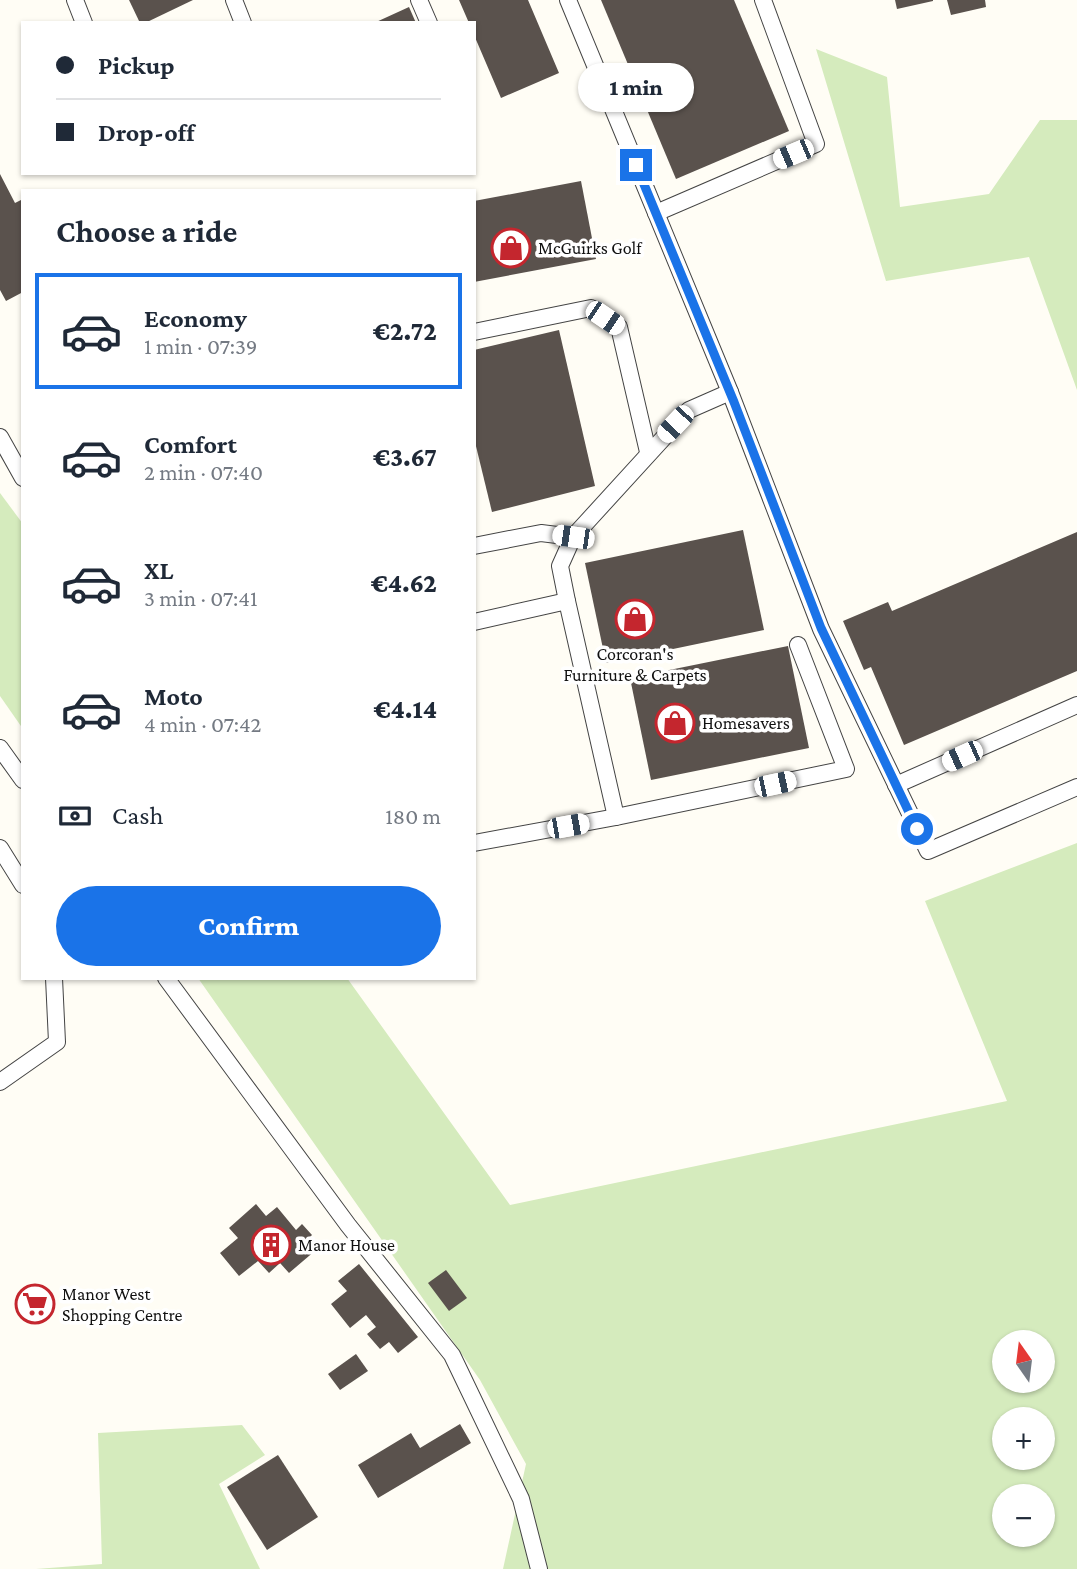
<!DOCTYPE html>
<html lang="en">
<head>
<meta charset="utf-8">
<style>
  :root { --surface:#fff; --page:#f6f6f7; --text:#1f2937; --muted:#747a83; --line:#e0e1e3; --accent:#1a73e8 }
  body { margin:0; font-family:"Crimson Pro",serif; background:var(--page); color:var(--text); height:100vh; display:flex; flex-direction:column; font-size:26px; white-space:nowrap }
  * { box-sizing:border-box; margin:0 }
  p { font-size:23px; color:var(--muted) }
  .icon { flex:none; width:38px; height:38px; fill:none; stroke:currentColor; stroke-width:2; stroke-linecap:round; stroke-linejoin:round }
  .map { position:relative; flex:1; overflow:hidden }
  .panel { position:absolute; left:21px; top:189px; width:455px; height:791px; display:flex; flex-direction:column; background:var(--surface); border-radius:0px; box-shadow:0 2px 5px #0004 }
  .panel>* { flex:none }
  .hud { position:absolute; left:21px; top:21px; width:455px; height:154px; border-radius:0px; box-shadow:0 2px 5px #0004; display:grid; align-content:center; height:154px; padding:0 35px; background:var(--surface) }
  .needle { width:46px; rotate:346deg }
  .tools { position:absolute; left:992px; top:1330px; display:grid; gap:14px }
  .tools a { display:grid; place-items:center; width:63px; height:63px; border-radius:50%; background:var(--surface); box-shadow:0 2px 5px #0004; font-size:35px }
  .end { position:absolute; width:32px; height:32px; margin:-16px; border:9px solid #1a73e8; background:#fff; box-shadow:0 0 0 4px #fff }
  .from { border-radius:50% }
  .bubble { position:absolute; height:49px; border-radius:24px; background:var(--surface); box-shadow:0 2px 5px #0004; font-size:23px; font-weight:800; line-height:49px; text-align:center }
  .car { position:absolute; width:21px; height:42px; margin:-21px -10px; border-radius:9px; box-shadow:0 0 5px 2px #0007; background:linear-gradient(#fff 24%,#345 0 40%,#fff 0 76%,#345 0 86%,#fff 0) }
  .hud b { display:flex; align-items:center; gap:24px; height:66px; font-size:26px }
  .hud b+b { border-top:2px solid var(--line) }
  .hud i { width:18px; height:18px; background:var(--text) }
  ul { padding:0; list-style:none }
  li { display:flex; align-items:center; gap:21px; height:116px; margin:0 14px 10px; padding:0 21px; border:4px solid transparent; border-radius:0px }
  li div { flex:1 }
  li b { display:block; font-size:26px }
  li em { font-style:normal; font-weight:800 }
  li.active { border-color:var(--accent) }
  li>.icon { width:63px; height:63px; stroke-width:1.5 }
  h2 { padding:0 35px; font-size:32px; line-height:84px }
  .pay { display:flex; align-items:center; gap:18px; height:77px; padding:0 35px; font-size:26px }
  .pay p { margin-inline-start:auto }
  .action { display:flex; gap:14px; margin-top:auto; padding:14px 35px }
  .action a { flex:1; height:80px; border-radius:42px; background:var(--accent); color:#fff; font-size:28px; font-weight:800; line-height:80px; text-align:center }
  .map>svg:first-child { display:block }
  .green { fill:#d5ebbd; fill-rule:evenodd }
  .building { fill:#5a524d }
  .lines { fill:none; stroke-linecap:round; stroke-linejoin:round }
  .lane-casing { stroke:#444; stroke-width:18 }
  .lane { stroke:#fff; stroke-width:16 }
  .route { stroke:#1a73e8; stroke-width:9 }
  .labels { text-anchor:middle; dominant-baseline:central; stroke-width:7; stroke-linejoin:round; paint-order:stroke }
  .poi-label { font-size:18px; fill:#111; stroke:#fff; text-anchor:start }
</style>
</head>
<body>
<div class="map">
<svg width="1077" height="1569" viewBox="0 0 1077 1569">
  <rect width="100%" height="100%" fill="#fffdf5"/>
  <g class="green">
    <path d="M816 49 887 77 900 207 989 194 1040 120H1077V390L1029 257 886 281Z"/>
    <path d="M0 493 23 524V729L0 696Z"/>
    <path d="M1077 843V1569H503L526 1464 480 1380 198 978H347L510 1205 1007 1101 925 901ZM1004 1342H1043V1381H1004ZM1004 1419H1043V1458H1004ZM1004 1496H1043V1535H1004Z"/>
    <path d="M242 1425 265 1455 219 1484 260 1569H36L102 1564 98 1433Z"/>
  </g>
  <g class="building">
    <path d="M129 0H193L145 23H140Z"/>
    <path d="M459 0H528L559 73 501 98 474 35V23H469Z"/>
    <path d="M601 0H734L789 131 676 179Z"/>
    <path d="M895 0H933V1L897 9Z"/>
    <path d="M947 0H985L986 7 951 15Z"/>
    <path d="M409 7 416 23H374Z"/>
    <path d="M0 174 15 203 23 199V292L6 301 0 290Z"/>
    <path d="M581 181 596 259 474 282V201Z"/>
    <path d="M559 330 595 486 492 512 474 438V350Z"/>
    <path d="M743 530 764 630 606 663 585 563Z"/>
    <path d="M1077 532V671L904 745 871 667 864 670 843 621 888 602 892 611Z"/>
    <path d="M788 646 809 748 651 780 630 678Z"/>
    <path d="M256 1204 266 1216 277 1207 296 1230 302 1224 312 1235 307 1240 316 1250 289 1273 280 1263 269 1273 258 1261 239 1276 220 1253 238 1238 229 1228Z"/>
    <path d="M359 1264 418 1337 398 1353 389 1342 380 1349 367 1334 376 1327 366 1315 350 1328 331 1304 347 1291 338 1281Z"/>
    <path d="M446 1270 467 1298 449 1311 428 1283Z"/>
    <path d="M356 1354 368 1371 340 1390 328 1374Z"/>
    <path d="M460 1424 471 1443 378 1498 358 1465 411 1433 420 1448Z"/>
    <path d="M278 1455 318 1517 267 1550 227 1487Z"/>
  </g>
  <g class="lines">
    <defs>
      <g id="lane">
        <path d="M75 0 84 23"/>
        <path d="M234 0 243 23"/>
        <path d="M419 0 429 23"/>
        <path d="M568 0 730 392 821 629 928 851 1077 787"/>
        <path d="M656 213 816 144 763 0"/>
        <path d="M474 332 591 308 619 327 648 452"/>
        <path d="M0 437 23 478"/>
        <path d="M474 546 541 533 573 537"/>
        <path d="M474 622 567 601 560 566 573 537 689 410 730 392"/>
        <path d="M0 748 23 780"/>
        <path d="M896 785 1077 705"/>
        <path d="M616 817 846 769 798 645"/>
        <path d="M474 843 616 817 567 601"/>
        <path d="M0 848 23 885"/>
        <path d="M166 978 348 1225 452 1355 521 1499 539 1569"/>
        <path d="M0 1082 57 1042 54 978"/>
      </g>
    </defs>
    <use href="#lane" class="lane-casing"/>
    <use href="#lane" class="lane"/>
  </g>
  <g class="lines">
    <path class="route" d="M636 165 734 402 821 628 917 829"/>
  </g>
  <defs>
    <symbol id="shop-ring" viewBox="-11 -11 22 22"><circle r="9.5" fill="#fff" stroke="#c4262e" stroke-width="1.5"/><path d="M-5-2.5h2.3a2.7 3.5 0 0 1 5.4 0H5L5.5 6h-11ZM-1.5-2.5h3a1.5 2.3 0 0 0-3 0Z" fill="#c4262e"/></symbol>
    <symbol id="building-ring" viewBox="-11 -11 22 22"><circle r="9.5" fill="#fff" stroke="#c4262e" stroke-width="1.5"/><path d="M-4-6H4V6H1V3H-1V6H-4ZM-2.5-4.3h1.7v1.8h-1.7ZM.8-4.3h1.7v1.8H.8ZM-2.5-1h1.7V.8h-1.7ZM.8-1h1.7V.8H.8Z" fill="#c4262e"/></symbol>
    <symbol id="supermarket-ring" viewBox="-11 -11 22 22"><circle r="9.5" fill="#fff" stroke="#c4262e" stroke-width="1.5"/><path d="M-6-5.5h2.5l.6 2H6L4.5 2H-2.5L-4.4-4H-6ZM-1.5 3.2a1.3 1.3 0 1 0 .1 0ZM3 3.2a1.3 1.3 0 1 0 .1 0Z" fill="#c4262e"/></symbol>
  </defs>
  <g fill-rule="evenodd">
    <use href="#shop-ring" x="489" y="226" width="44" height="44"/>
    <use href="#shop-ring" x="613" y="597" width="44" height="44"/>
    <use href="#shop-ring" x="653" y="701" width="44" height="44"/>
    <use href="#building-ring" x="249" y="1223" width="44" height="44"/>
    <use href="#supermarket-ring" x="13" y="1282" width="44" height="44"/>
  </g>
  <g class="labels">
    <g class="poi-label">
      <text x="538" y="248">McGuirks Golf</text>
      <text x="635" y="654" text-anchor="middle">Corcoran's<tspan x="635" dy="21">Furniture &amp; Carpets</tspan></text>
      <text x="702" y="723">Homesavers</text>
      <text x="298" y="1245">Manor House</text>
      <text x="62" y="1294">Manor West<tspan x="62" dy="21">Shopping Centre</tspan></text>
    </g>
  </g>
</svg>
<div class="tools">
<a><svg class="needle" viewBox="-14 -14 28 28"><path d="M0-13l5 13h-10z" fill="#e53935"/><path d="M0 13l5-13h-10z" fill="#747a83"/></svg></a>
<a>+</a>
<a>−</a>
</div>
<i class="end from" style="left:917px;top:829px"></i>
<i class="end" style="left:636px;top:165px"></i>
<div class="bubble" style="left:578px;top:63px;width:116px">1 min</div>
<i class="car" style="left:793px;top:154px;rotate:247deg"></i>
<i class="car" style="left:605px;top:318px;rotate:124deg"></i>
<i class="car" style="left:675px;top:424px;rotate:223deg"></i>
<i class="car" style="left:573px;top:537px;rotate:278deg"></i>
<i class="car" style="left:962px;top:756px;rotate:246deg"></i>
<i class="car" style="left:775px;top:784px;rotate:78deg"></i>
<i class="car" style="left:568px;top:826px;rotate:80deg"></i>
<div class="hud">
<b><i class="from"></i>Pickup</b>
<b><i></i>Drop-off</b>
</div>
<section class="panel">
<h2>Choose a ride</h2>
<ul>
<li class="active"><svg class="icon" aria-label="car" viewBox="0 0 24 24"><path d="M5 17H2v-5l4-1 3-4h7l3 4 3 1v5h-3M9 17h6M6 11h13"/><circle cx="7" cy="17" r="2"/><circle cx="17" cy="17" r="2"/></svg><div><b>Economy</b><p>1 min · 07:39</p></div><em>€2.72</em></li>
<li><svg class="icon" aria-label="car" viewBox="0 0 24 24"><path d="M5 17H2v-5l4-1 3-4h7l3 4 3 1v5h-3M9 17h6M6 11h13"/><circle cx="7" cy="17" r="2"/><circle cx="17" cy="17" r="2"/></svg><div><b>Comfort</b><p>2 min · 07:40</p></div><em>€3.67</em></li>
<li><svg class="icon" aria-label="car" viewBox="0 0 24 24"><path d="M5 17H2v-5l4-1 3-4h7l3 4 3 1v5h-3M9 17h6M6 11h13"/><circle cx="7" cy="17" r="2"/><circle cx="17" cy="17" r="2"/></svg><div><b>XL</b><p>3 min · 07:41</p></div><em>€4.62</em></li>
<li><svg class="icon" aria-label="car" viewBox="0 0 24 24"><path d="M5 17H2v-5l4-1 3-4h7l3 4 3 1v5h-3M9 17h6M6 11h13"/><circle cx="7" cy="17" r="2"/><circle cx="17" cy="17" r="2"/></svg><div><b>Moto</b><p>4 min · 07:42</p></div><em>€4.14</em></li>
</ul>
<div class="pay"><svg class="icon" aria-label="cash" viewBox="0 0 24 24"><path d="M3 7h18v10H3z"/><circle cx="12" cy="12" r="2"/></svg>Cash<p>180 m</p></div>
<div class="action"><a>Confirm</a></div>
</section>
</div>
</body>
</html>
